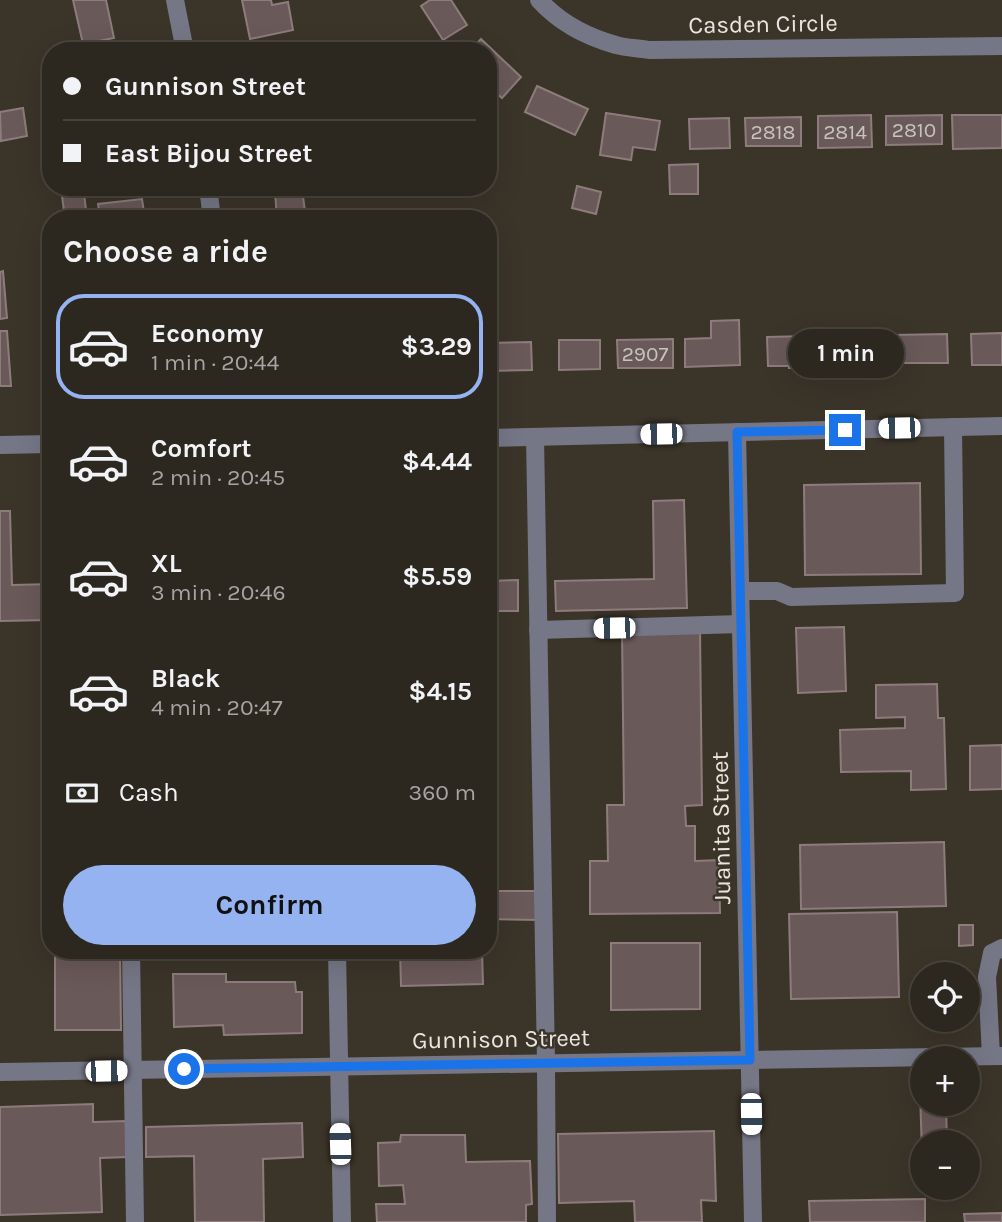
<!DOCTYPE html>
<html lang="en">
<head>
<meta charset="utf-8">
<style>
  :root { --surface:#2c271f; --page:#38332c; --text:#f1f3f6; --muted:#a6a5a4; --line:#48443d; --accent:#95b2f1 }
  body { margin:0; font-family:Karla,sans-serif; background:var(--page); color:var(--text); height:100vh; display:flex; flex-direction:column; font-size:26px; white-space:nowrap }
  * { box-sizing:border-box; margin:0 }
  p { font-size:23px; color:var(--muted) }
  .icon { flex:none; width:38px; height:38px; fill:none; stroke:currentColor; stroke-width:2; stroke-linecap:round; stroke-linejoin:round }
  .map { position:relative; flex:1; overflow:hidden }
  .sheet { position:absolute; left:42px; top:210px; width:455px; height:749px; display:flex; flex-direction:column; background:var(--surface); border-radius:28px; box-shadow:0 7px 28px #0002,0 0 0 2px var(--line) }
  .sheet>* { flex:none }
  .banner { position:absolute; left:42px; top:42px; width:455px; height:154px; border-radius:28px; box-shadow:0 7px 28px #0002,0 0 0 2px var(--line); display:grid; align-content:center; height:154px; padding:0 21px; background:var(--surface) }
  .fabs { position:absolute; left:910px; top:962px; display:grid; gap:14px }
  .fabs a { display:grid; place-items:center; width:70px; height:70px; border-radius:50%; background:var(--surface); box-shadow:0 7px 28px #0002,0 0 0 2px var(--line); font-size:35px }
  .end { position:absolute; width:32px; height:32px; margin:-16px; border:9px solid #1a73e8; background:#fff; box-shadow:0 0 0 4px #fff }
  .from { border-radius:50% }
  .bubble { position:absolute; height:49px; border-radius:24px; background:var(--surface); box-shadow:0 7px 28px #0002,0 0 0 2px var(--line); font-size:23px; font-weight:700; line-height:49px; text-align:center }
  .car { position:absolute; width:21px; height:42px; margin:-21px -10px; border-radius:9px; box-shadow:0 0 5px 2px #0007; background:linear-gradient(#fff 24%,#345 0 40%,#fff 0 76%,#345 0 86%,#fff 0) }
  .banner b { display:flex; align-items:center; gap:24px; height:66px; font-size:26px }
  .banner b+b { border-top:2px solid var(--line) }
  .banner i { width:18px; height:18px; background:var(--text) }
  ul { padding:0; list-style:none }
  li { display:flex; align-items:center; gap:21px; height:105px; margin:0 14px 10px; padding:0 7px; border:4px solid transparent; border-radius:28px }
  li div { flex:1 }
  li b { display:block; font-size:26px }
  li em { font-style:normal; font-weight:700 }
  li.active { border-color:var(--accent) }
  li>.icon { width:63px; height:63px; stroke-width:1.5 }
  h2 { padding:0 21px; font-size:32px; line-height:84px }
  .pay { display:flex; align-items:center; gap:18px; height:77px; padding:0 21px; font-size:26px }
  .pay p { margin-inline-start:auto }
  .button { display:flex; gap:14px; margin-top:auto; padding:14px 21px }
  .button a { flex:1; height:80px; border-radius:42px; background:var(--accent); color:#111; font-size:28px; font-weight:700; line-height:80px; text-align:center }
  .map>svg:first-child { display:block }
  .building { fill:#695958; stroke:#8d7c7b; stroke-width:2 }
  .lines { fill:none; stroke-linecap:round; stroke-linejoin:round }
  .minor { stroke:#767786; stroke-width:18 }
  .route { stroke:#1a73e8; stroke-width:9 }
  .labels { text-anchor:middle; dominant-baseline:central; stroke-width:5; stroke-linejoin:round; paint-order:stroke }
  .number-label { font-size:21px; fill:#cac3bd }
  .street-label { font-size:24px; fill:#eae6df; stroke:#3b3429 }
</style>
</head>
<body>
<div class="map">
<svg width="1002" height="1222" viewBox="0 0 1002 1222">
  <rect width="100%" height="100%" fill="#3b3429"/>
  <g class="building">
    <path d="M73 0H106L114 38 83 44Z"/>
    <path d="M242 0H271L272 5 288 2 293 30 250 39Z"/>
    <path d="M430 0H451L467 25 443 40 421 6Z"/>
    <path d="M481 39 521 77 502 98 488 86V51H470Z"/>
    <path d="M537 86 588 109 575 135 525 112Z"/>
    <path d="M23 108 27 136 1 141 0 112Z"/>
    <path d="M606 113 660 121 655 150 633 147 631 160 600 155Z"/>
    <path d="M871 115 872 147 818 148V116Z"/>
    <path d="M942 115V144L886 145V116Z"/>
    <path d="M952 115H1002V148L953 149Z"/>
    <path d="M801 117V146H746L745 118Z"/>
    <path d="M729 118 730 148 690 149 689 119Z"/>
    <path d="M698 164V194H670L669 165Z"/>
    <path d="M577 186 601 192 596 214 572 208Z"/>
    <path d="M302 189 306 219H277L275 192Z"/>
    <path d="M84 194 87 217 65 219 62 196Z"/>
    <path d="M142 199 145 219H100L98 204Z"/>
    <path d="M3 271 7 318 0 319V272Z"/>
    <path d="M739 320 740 365 685 367V339L711 338V321Z"/>
    <path d="M0 331H7L11 386H0Z"/>
    <path d="M1002 333V365H972L971 334Z"/>
    <path d="M879 334V363H823V335Z"/>
    <path d="M947 334 948 363H892V335Z"/>
    <path d="M807 336 808 368H789V366H768L767 337Z"/>
    <path d="M673 339V368H618L617 340Z"/>
    <path d="M559 340H600V369L559 370Z"/>
    <path d="M531 342 532 370 488 371V343Z"/>
    <path d="M920 483 921 574 805 575 804 485Z"/>
    <path d="M684 500 687 608 556 611 555 581 654 579 653 501Z"/>
    <path d="M0 511H10L12 585 51 584V620L0 621Z"/>
    <path d="M518 580V611H488V581Z"/>
    <path d="M844 627 846 691 798 693 796 628Z"/>
    <path d="M700 630 702 805 685 806 686 826H695V861L719 860 720 913 590 914V861H608L607 805H624L622 631Z"/>
    <path d="M937 684 938 718H944L946 789 911 790V771L841 772 840 730 905 728V717L876 718V685Z"/>
    <path d="M1002 745V789L970 790V746Z"/>
    <path d="M944 842 946 906 801 909 800 845Z"/>
    <path d="M488 891H539L540 920 488 919Z"/>
    <path d="M897 912 899 997 791 999 789 914Z"/>
    <path d="M959 925H973V945L959 946Z"/>
    <path d="M611 943H700V1009L611 1010Z"/>
    <path d="M55 950H120L121 1030H55Z"/>
    <path d="M400 950H482L483 984 401 986Z"/>
    <path d="M173 974H226V982H295L296 992H302V1033L224 1035 223 1025 174 1027Z"/>
    <path d="M920 1093H922V1104H946L947 1143H922V1153Z"/>
    <path d="M93 1104V1122L127 1121 128 1157 100 1158 102 1212 0 1215V1107Z"/>
    <path d="M302 1123 303 1157 263 1159 264 1222H195L194 1156 146 1157V1127Z"/>
    <path d="M714 1131 716 1201 701 1200 702 1222H635L634 1201 559 1203 558 1134Z"/>
    <path d="M401 1135H465L466 1162 530 1161 532 1204 526 1205V1222H377L376 1204H405L403 1185 379 1186 378 1143 400 1142Z"/>
    <path d="M925 1199V1222H810L809 1201Z"/>
    <path d="M1002 1213V1222H965L964 1214Z"/>
  </g>
  <g class="lines">
    <g class="minor">
      <path d="M175 0 185 51"/>
      <path d="M539 0C559 22 587 37 616 45 626 48 638 48 649 50L1002 46"/>
      <path d="M208 187 212 219"/>
      <path d="M737 432 753 1222"/>
      <path d="M535 437 546 1063 547 1222"/>
      <path d="M488 438 1002 426"/>
      <path d="M0 445 51 444"/>
      <path d="M741 591H777L791 597 955 593 953 427"/>
      <path d="M538 630 741 624"/>
      <path d="M131 950 135 1222"/>
      <path d="M337 950 342 1222"/>
      <path d="M991 1056 987 977 992 953 1002 948"/>
      <path d="M0 1072 1002 1056"/>
    </g>
  </g>
  <g class="lines">
    <path class="route" d="M184 1069 750 1060 737 432 845 430"/>
  </g>
  <g class="labels">
    <g class="number-label">
      <text x="914" y="130">2810</text>
      <text x="773" y="132">2818</text>
      <text x="845" y="132">2814</text>
      <text x="645" y="354">2907</text>
    </g>
    <g class="street-label">
      <text transform="translate(763 24) rotate(-1)">Casden Circle</text>
      <text transform="translate(721 828) rotate(-91)">Juanita Street</text>
      <text transform="translate(501 1039) rotate(-1)">Gunnison Street</text>
    </g>
  </g>
</svg>
<div class="fabs">
<a><svg class="icon" aria-label="locate" viewBox="0 0 24 24"><circle cx="12" cy="12" r="6"/><path d="M12 2v4M12 18v4M2 12h4M18 12h4"/></svg></a>
<a>+</a>
<a>−</a>
</div>
<i class="end from" style="left:184px;top:1069px"></i>
<i class="end" style="left:845px;top:430px"></i>
<div class="bubble" style="left:788px;top:329px;width:116px">1 min</div>
<i class="car" style="left:899px;top:428px;rotate:269deg"></i>
<i class="car" style="left:661px;top:434px;rotate:269deg"></i>
<i class="car" style="left:614px;top:628px;rotate:269deg"></i>
<i class="car" style="left:106px;top:1071px;rotate:89deg"></i>
<i class="car" style="left:751px;top:1114px;rotate:179deg"></i>
<i class="car" style="left:340px;top:1144px;rotate:358deg"></i>
<div class="banner">
<b><i class="from"></i>Gunnison Street</b>
<b><i></i>East Bijou Street</b>
</div>
<section class="sheet">
<h2>Choose a ride</h2>
<ul>
<li class="active"><svg class="icon" aria-label="car" viewBox="0 0 24 24"><path d="M5 17H2v-5l4-1 3-4h7l3 4 3 1v5h-3M9 17h6M6 11h13"/><circle cx="7" cy="17" r="2"/><circle cx="17" cy="17" r="2"/></svg><div><b>Economy</b><p>1 min · 20:44</p></div><em>$3.29</em></li>
<li><svg class="icon" aria-label="car" viewBox="0 0 24 24"><path d="M5 17H2v-5l4-1 3-4h7l3 4 3 1v5h-3M9 17h6M6 11h13"/><circle cx="7" cy="17" r="2"/><circle cx="17" cy="17" r="2"/></svg><div><b>Comfort</b><p>2 min · 20:45</p></div><em>$4.44</em></li>
<li><svg class="icon" aria-label="car" viewBox="0 0 24 24"><path d="M5 17H2v-5l4-1 3-4h7l3 4 3 1v5h-3M9 17h6M6 11h13"/><circle cx="7" cy="17" r="2"/><circle cx="17" cy="17" r="2"/></svg><div><b>XL</b><p>3 min · 20:46</p></div><em>$5.59</em></li>
<li><svg class="icon" aria-label="car" viewBox="0 0 24 24"><path d="M5 17H2v-5l4-1 3-4h7l3 4 3 1v5h-3M9 17h6M6 11h13"/><circle cx="7" cy="17" r="2"/><circle cx="17" cy="17" r="2"/></svg><div><b>Black</b><p>4 min · 20:47</p></div><em>$4.15</em></li>
</ul>
<div class="pay"><svg class="icon" aria-label="cash" viewBox="0 0 24 24"><path d="M3 7h18v10H3z"/><circle cx="12" cy="12" r="2"/></svg>Cash<p>360 m</p></div>
<div class="button"><a>Confirm</a></div>
</section>
</div>
</body>
</html>
